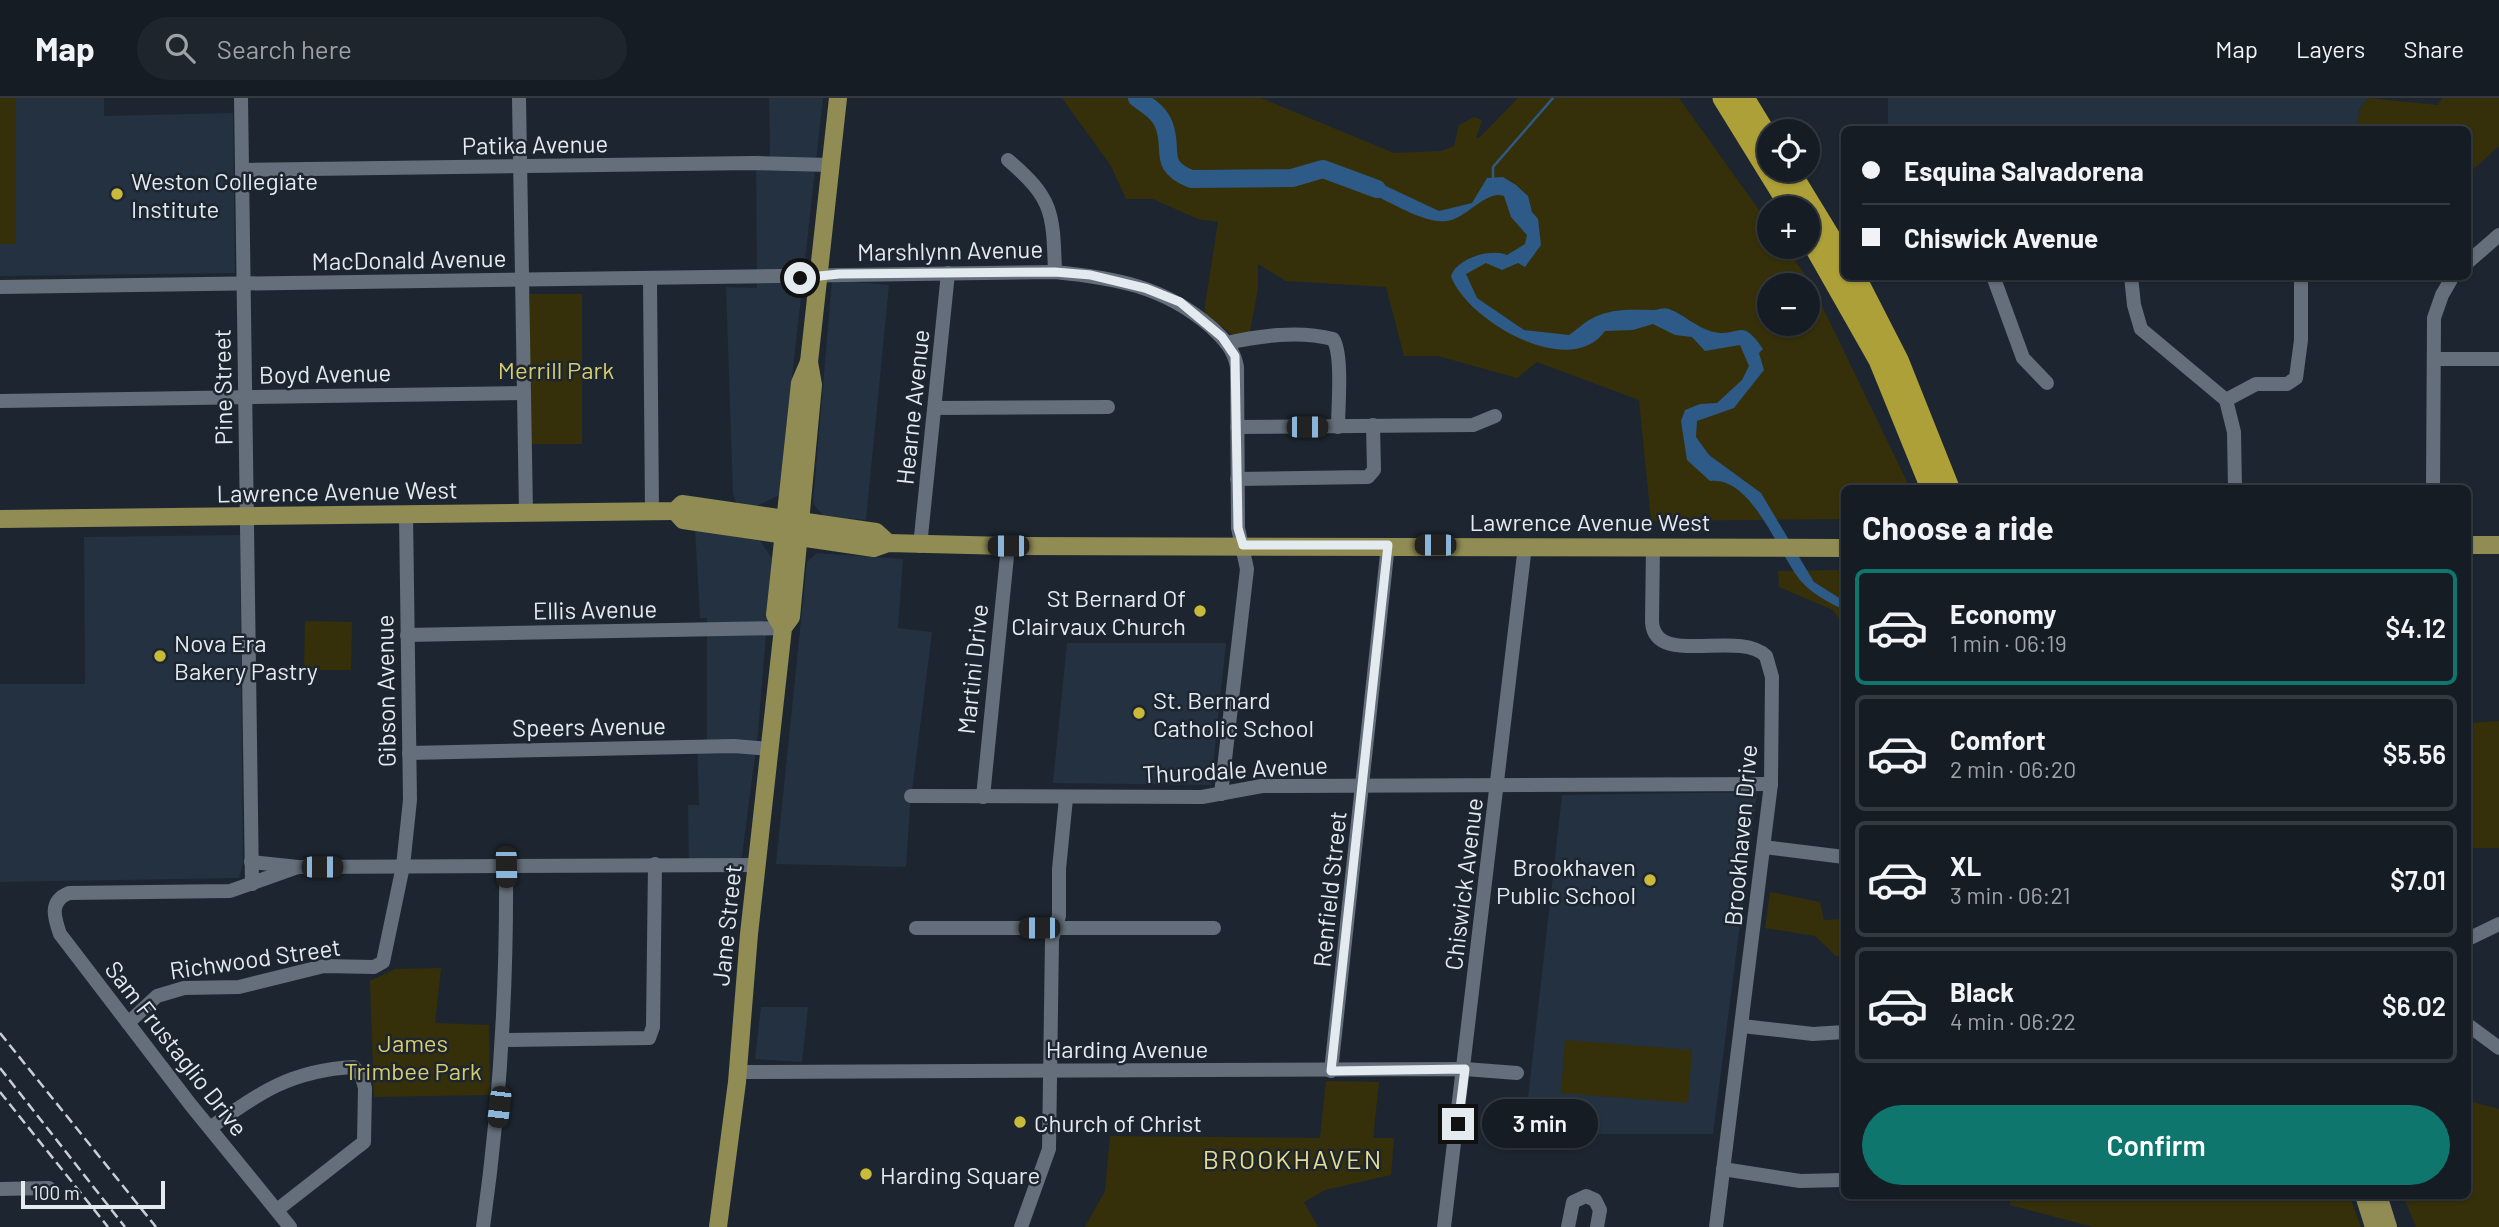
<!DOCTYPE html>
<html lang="en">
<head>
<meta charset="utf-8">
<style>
  :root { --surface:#161c24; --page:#1f252c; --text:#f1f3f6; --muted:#9ea1a6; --line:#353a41; --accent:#0f766e }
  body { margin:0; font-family:Barlow,sans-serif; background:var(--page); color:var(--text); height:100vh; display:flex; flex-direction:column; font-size:26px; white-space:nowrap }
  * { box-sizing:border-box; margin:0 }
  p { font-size:23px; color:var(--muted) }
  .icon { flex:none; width:38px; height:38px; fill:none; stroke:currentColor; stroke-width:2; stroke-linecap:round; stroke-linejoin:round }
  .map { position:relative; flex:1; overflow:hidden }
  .panel { position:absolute; left:1841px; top:387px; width:630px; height:714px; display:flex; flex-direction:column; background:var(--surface); border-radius:10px; box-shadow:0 2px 5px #0004,0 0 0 2px var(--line) }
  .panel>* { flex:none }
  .top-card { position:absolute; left:1841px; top:28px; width:630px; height:154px; border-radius:10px; box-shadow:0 2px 5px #0004,0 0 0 2px var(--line); display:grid; align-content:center; height:154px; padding:0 21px; background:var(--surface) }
  .fabs { position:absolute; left:1757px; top:21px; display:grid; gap:14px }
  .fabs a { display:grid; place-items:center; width:63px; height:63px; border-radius:50%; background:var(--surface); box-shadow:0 2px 5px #0004,0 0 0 2px var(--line); font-size:35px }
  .scale { position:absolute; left:21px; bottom:18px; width:144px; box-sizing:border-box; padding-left:7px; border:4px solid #e3eaf0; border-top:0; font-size:19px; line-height:24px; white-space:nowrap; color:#e3eaf0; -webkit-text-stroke:5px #1d2630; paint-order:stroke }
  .end { position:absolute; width:32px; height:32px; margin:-16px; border:9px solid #e3eaf0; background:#111; box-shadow:0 0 0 4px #111 }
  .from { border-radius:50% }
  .bubble { position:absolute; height:49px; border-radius:24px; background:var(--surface); box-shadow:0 2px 5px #0004,0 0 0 2px var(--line); font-size:23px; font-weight:600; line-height:49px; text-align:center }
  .car { position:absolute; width:21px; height:42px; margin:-21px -10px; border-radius:9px; box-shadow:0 0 5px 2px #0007; background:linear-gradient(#222 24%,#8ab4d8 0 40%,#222 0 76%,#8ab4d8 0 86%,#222 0) }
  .top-card b { display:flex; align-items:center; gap:24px; height:66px; font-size:26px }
  .top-card b+b { border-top:2px solid var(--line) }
  .top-card i { width:18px; height:18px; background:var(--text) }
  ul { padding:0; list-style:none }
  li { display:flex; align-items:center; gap:21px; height:116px; margin:0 14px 10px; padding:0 7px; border:4px solid var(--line); border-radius:10px }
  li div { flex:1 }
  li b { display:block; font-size:26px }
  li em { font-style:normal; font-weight:600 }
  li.on { border-color:var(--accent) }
  li>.icon { width:63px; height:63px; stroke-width:1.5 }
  h2 { padding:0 21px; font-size:32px; line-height:84px }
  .cta { display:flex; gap:14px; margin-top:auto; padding:14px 21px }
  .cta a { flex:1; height:80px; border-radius:42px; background:var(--accent); color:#fff; font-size:28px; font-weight:600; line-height:80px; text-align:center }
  header { display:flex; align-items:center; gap:42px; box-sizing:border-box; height:98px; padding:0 35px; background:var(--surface); border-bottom:2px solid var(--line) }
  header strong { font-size:33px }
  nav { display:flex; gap:38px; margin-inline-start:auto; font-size:24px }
  .search { width:490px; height:63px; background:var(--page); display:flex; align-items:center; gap:18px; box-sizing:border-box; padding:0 24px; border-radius:38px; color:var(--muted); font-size:26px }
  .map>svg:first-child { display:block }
  .built { fill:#233140 }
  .green { fill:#353009; fill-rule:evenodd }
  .water { fill:#2e5a87 }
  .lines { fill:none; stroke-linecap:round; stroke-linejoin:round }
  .stream { stroke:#2e5a87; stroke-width:2.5 }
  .river { stroke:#2e5a87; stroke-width:18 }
  .minor { stroke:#646f7b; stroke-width:14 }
  .major { stroke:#908c53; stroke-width:18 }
  .highway { stroke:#ada038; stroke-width:21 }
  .rail { stroke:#c7ced5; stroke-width:2.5; stroke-dasharray:10 5; stroke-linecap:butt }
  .route { stroke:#e3eaf0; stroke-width:9 }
  .poi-dot { fill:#c9ba3a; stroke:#1d2630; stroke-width:2.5 }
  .labels { text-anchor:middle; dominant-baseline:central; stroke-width:5; stroke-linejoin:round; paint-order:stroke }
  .street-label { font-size:24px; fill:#e3eaf0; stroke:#1d2630 }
  .poi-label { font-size:24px; fill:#e3eaf0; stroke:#1d2630; text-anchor:start }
  .park-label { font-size:24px; fill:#d7cc6b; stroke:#1d2630 }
  .neighbourhood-label { font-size:26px; letter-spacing:2px; fill:#e5dc8d; stroke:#1d2630 }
</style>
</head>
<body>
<header>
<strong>Map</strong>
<div class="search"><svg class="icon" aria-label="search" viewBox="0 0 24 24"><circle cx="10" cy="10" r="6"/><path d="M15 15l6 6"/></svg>Search here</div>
<nav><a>Map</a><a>Layers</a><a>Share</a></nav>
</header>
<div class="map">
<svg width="2499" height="1129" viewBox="0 0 2499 1129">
  <rect width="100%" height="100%" fill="#1d2630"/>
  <g class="built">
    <path d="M0 0H104V18L233 15 235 175 0 178Z"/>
    <path d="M769 0H823L779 397 755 409 737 406 733 396 726 189 757 190 756 57 770 59Z"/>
    <path d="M1888 0H2368L2360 11 2356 31 1888 32Z"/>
    <path d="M832 182 889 187 866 422 823 418 813 405Z"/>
    <path d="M695 431 760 443 772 460 758 635 740 773H689L688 707H699L697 643 707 642V520H700Z"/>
    <path d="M240 437 243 765 239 780 0 784V586H85L84 439Z"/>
    <path d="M817 455 903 461 898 530 932 534 910 709 906 769 776 766 807 464Z"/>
    <path d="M1067 545H1226L1211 687 1053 685Z"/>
    <path d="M1757 694 1713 1036H1524L1562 697Z"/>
    <path d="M761 909H808L802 964 755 961Z"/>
  </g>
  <g class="green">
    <rect x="0" y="0" width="16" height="146"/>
    <path d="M1062 0H1261L1394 55 1441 53 1454 48 1459 27 1474 19 1482 22 1476 40H1479L1518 0H1679L1769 126V149H1785L1811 185 1910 390H1844V421L1651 423 1639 302 1537 264 1517 280 1438 258H1404L1386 189 1286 183 1258 166V191L1247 249 1204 214 1218 124 1198 121 1153 101H1126L1111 68ZM1769 187H1808V226H1769Z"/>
    <path d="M2368 0 2438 7 2442 0H2499V48L2468 76V32L2356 31 2360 11Z"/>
    <rect x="530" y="196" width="52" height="150"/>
    <path d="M1844 472V528L1833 512 1779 489 1778 473Z"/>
    <path d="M305 523 352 524 351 572H304Z"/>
    <path d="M2499 623V750H2468V625Z"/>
    <path d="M1770 794 1820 804 1824 822 1844 821V858H1836L1815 838 1765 830Z"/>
    <path d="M441 870 435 925 489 927 490 997 374 999 370 883 395 871Z"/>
    <path d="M1565 942 1692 952 1688 1005 1561 995Z"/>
    <path d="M1326 983 1379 984 1373 1040H1394L1391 1077 1325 1092 1304 1104 1318 1129H1085L1105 1093 1110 1038 1320 1040Z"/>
    <path d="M2468 1003 2499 1011V1129H2416L2403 1097H2468Z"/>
    <path d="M2010 1097H2349L2361 1129H2093L2010 1107Z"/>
  </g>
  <path class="water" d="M1359 78 1371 81 1439 113 1472 105 1487 80 1503 79 1516 87 1528 98 1532 114 1538 121 1541 147 1525 169 1518 165 1502 172 1486 165 1466 176 1477 200 1524 232 1569 237C1577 232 1583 225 1591 221 1612 210 1630 212 1653 212 1659 212 1663 209 1669 211 1683 216 1696 229 1710 233 1740 242 1739 216 1763 251L1759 255 1764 272 1734 310 1697 323 1696 339 1709 357 1761 395 1814 484 1844 503V512C1827 503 1813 497 1800 482 1777 453 1752 378 1710 383L1687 362 1681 323 1685 312 1700 306 1717 305 1742 282 1749 268 1740 247 1705 253 1692 239 1675 237 1653 226 1633 232 1605 233C1570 283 1466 222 1451 178 1457 160 1491 150 1507 157L1525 146 1527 137 1511 119 1504 98C1487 91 1467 120 1447 123 1422 127 1381 97 1355 89Z"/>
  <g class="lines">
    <path class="stream" d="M1493 83V69L1553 0"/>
    <path class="river" d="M1137 0C1148 8 1159 14 1164 27 1174 53 1157 67 1191 81L1292 80 1323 71 1377 91"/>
    <g class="minor">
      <path d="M241 0 252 786"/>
      <path d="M519 0 526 415"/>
      <path d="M1008 62C1054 101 1053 116 1055 174"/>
      <path d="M242 72 753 65 830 67"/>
      <path d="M2468 164 2499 137"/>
      <path d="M1993 178 2023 260 2047 285"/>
      <path d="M2131 178 2134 207 2141 231 2226 302 2234 334 2235 390"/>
      <path d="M650 181 652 413"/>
      <path d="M0 189 1055 174C1115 180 1164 188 1211 229 1223 240 1234 251 1237 269L1238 430 1247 471 1221 696"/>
      <path d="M1226 245C1260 238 1298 232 1333 241 1343 256 1338 309 1338 329"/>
      <path d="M2434 261H2499"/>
      <path d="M2226 302 2256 286H2287L2296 280 2301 242V178"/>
      <path d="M0 303 524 295"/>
      <path d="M935 310 1108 309"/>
      <path d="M1237 329 1473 327 1495 318"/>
      <path d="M1237 381 1368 379 1374 372 1373 327"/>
      <path d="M2433 390 2434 220 2442 197 2453 178"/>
      <path d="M920 448 948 175"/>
      <path d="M1653 448 1652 524C1655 570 1738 531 1766 558L1772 579 1771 686 1716 1129"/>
      <path d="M407 537 783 530"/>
      <path d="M409 655 734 648 770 651"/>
      <path d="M911 698 1202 699 1262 688H1288L1771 686"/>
      <path d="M983 699 1008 448"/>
      <path d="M1764 749 1844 759"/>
      <path d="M251 764 298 769 757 767"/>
      <path d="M916 830H1214"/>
      <path d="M2468 841 2499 826"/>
      <path d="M128 925 157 898 184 890 239 889 324 868 374 869 383 864 403 768 410 702 406 416"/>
      <path d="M2468 927 2499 950"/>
      <path d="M1742 928 1813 936 1844 934"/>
      <path d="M504 942 649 940 653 929 655 766"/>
      <path d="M1331 973 1388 447"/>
      <path d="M737 974 1465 971 1517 975"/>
      <path d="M210 1030C258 995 292 972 354 969L362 979 365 990 364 1044 277 1112"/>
      <path d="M1723 1071 1800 1083 1844 1082"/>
      <path d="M0 1091 49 1090"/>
      <path d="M290 1129 190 1006 60 836C54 819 49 803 69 795L230 793 298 769"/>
      <path d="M483 1129C500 1009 507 890 506 769"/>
      <path d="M1021 1129 1049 1051 1052 841 1059 818V771L1066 700"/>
      <path d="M1444 1129 1525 448"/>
      <path d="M1568 1129 1573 1104 1586 1098 1595 1102 1600 1112 1597 1129"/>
    </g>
    <g class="major">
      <path d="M675 413 683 422 874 450 888 445 1008 448 1844 450"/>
      <path d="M0 421 675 413 682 406 876 434 888 445"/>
      <path d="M2468 447H2499"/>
      <path d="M783 530 775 517 800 285 809 264"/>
      <path d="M2364 1097 2374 1129"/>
      <path d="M2378 1097 2388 1129"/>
      <path d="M718 1129 737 984 749 836 783 530 791 519 813 287 809 264 838 0"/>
    </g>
    <g class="highway">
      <path d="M1723 0 1791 110"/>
      <path d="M1744 0 1769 41"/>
      <path d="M1789 72 1844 162"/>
      <path d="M1808 137 1879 262 1931 390"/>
      <path d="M1855 178 1898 262 1949 390"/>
    </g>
    <g class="rail">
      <path d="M0 935 156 1129"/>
      <path d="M0 970 125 1129"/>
      <path d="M0 994 108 1129"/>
    </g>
  </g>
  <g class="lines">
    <path class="route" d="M800 180 839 176 1055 174 1091 177 1145 190 1180 204 1222 239 1235 258 1238 430 1243 447H1388L1331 973 1465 971 1458 1026"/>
  </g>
  <g class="poi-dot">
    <circle cx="117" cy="96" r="7"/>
    <circle cx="1200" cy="513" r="7"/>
    <circle cx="160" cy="558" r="7"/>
    <circle cx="1139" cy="615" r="7"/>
    <circle cx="1650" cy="782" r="7"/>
    <circle cx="1020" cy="1024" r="7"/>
    <circle cx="866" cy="1076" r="7"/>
  </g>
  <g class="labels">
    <g class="street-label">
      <text transform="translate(535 46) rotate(-1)">Patika Avenue</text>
      <text transform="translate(950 152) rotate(-1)">Marshlynn Avenue</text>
      <text transform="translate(409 161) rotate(-1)">MacDonald Avenue</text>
      <text transform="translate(325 275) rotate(-1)">Boyd Avenue</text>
      <text transform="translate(222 289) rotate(-91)">Pine Street</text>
      <text transform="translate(912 309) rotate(-84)">Hearne Avenue</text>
      <text transform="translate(337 393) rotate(-1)">Lawrence Avenue West</text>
      <text x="1590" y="423">Lawrence Avenue West</text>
      <text transform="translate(595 511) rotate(-1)">Ellis Avenue</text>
      <text transform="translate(972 571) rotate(-84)">Martini Drive</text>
      <text transform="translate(385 593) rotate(-91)">Gibson Avenue</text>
      <text transform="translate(589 628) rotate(-1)">Speers Avenue</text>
      <text transform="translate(1235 671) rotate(-3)">Thurodale Avenue</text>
      <text transform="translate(1740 737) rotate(-85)">Brookhaven Drive</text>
      <text transform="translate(1463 786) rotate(-83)">Chiswick Avenue</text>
      <text transform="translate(1329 791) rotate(-84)">Renfield Street</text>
      <text transform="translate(726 827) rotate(-84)">Jane Street</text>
      <text transform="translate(255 860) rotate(-8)">Richwood Street</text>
      <text transform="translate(177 950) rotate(52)">Sam Frustaglio Drive</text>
      <text x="1127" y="950">Harding Avenue</text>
    </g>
    <g class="poi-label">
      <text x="131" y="82">Weston Collegiate<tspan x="131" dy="28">Institute</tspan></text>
      <text x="1186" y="499" text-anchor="end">St Bernard Of<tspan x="1186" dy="28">Clairvaux Church</tspan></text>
      <text x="174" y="544">Nova Era<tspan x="174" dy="28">Bakery Pastry</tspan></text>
      <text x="1153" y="601">St. Bernard<tspan x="1153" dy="28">Catholic School</tspan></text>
      <text x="1636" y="768" text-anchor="end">Brookhaven<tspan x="1636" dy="28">Public School</tspan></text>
      <text x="1034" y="1024">Church of Christ</text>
      <text x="880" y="1076">Harding Square</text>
    </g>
    <g class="park-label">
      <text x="556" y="271">Merrill Park</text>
      <text x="413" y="944">James<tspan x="413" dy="28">Trimbee Park</tspan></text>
    </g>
    <g class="neighbourhood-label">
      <text x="1293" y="1060">BROOKHAVEN</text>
    </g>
  </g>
</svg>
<div class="fabs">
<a><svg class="icon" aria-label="locate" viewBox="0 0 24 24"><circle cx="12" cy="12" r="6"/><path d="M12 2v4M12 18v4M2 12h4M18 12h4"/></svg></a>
<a>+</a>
<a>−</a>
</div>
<div class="scale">100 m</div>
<i class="end from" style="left:800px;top:180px"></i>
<i class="end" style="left:1458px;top:1026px"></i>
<div class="bubble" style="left:1482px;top:1001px;width:116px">3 min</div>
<i class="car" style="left:1307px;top:329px;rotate:90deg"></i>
<i class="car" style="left:1435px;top:447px;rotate:270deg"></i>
<i class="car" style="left:1008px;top:448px;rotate:270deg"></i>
<i class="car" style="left:322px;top:769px;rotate:90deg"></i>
<i class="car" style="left:506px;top:769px;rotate:179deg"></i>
<i class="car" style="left:1039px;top:830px;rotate:270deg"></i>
<i class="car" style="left:499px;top:1009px;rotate:187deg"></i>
<div class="top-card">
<b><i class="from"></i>Esquina Salvadorena</b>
<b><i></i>Chiswick Avenue</b>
</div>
<section class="panel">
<h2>Choose a ride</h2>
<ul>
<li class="on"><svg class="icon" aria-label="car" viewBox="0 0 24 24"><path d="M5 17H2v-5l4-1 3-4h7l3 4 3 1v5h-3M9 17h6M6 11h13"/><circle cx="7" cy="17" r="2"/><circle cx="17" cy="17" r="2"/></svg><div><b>Economy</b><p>1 min · 06:19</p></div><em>$4.12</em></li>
<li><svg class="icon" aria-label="car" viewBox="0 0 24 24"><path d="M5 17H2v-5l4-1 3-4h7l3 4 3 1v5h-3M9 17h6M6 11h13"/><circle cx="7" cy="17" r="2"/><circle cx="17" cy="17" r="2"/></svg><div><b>Comfort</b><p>2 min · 06:20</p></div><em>$5.56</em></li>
<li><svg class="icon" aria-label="car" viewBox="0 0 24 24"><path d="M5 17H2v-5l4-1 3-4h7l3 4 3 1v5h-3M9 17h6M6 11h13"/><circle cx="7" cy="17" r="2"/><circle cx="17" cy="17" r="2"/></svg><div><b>XL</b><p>3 min · 06:21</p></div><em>$7.01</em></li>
<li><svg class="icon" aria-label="car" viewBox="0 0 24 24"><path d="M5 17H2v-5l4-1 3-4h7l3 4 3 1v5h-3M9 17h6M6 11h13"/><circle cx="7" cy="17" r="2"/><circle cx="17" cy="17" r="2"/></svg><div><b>Black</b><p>4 min · 06:22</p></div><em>$6.02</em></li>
</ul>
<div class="cta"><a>Confirm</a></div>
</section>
</div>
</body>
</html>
